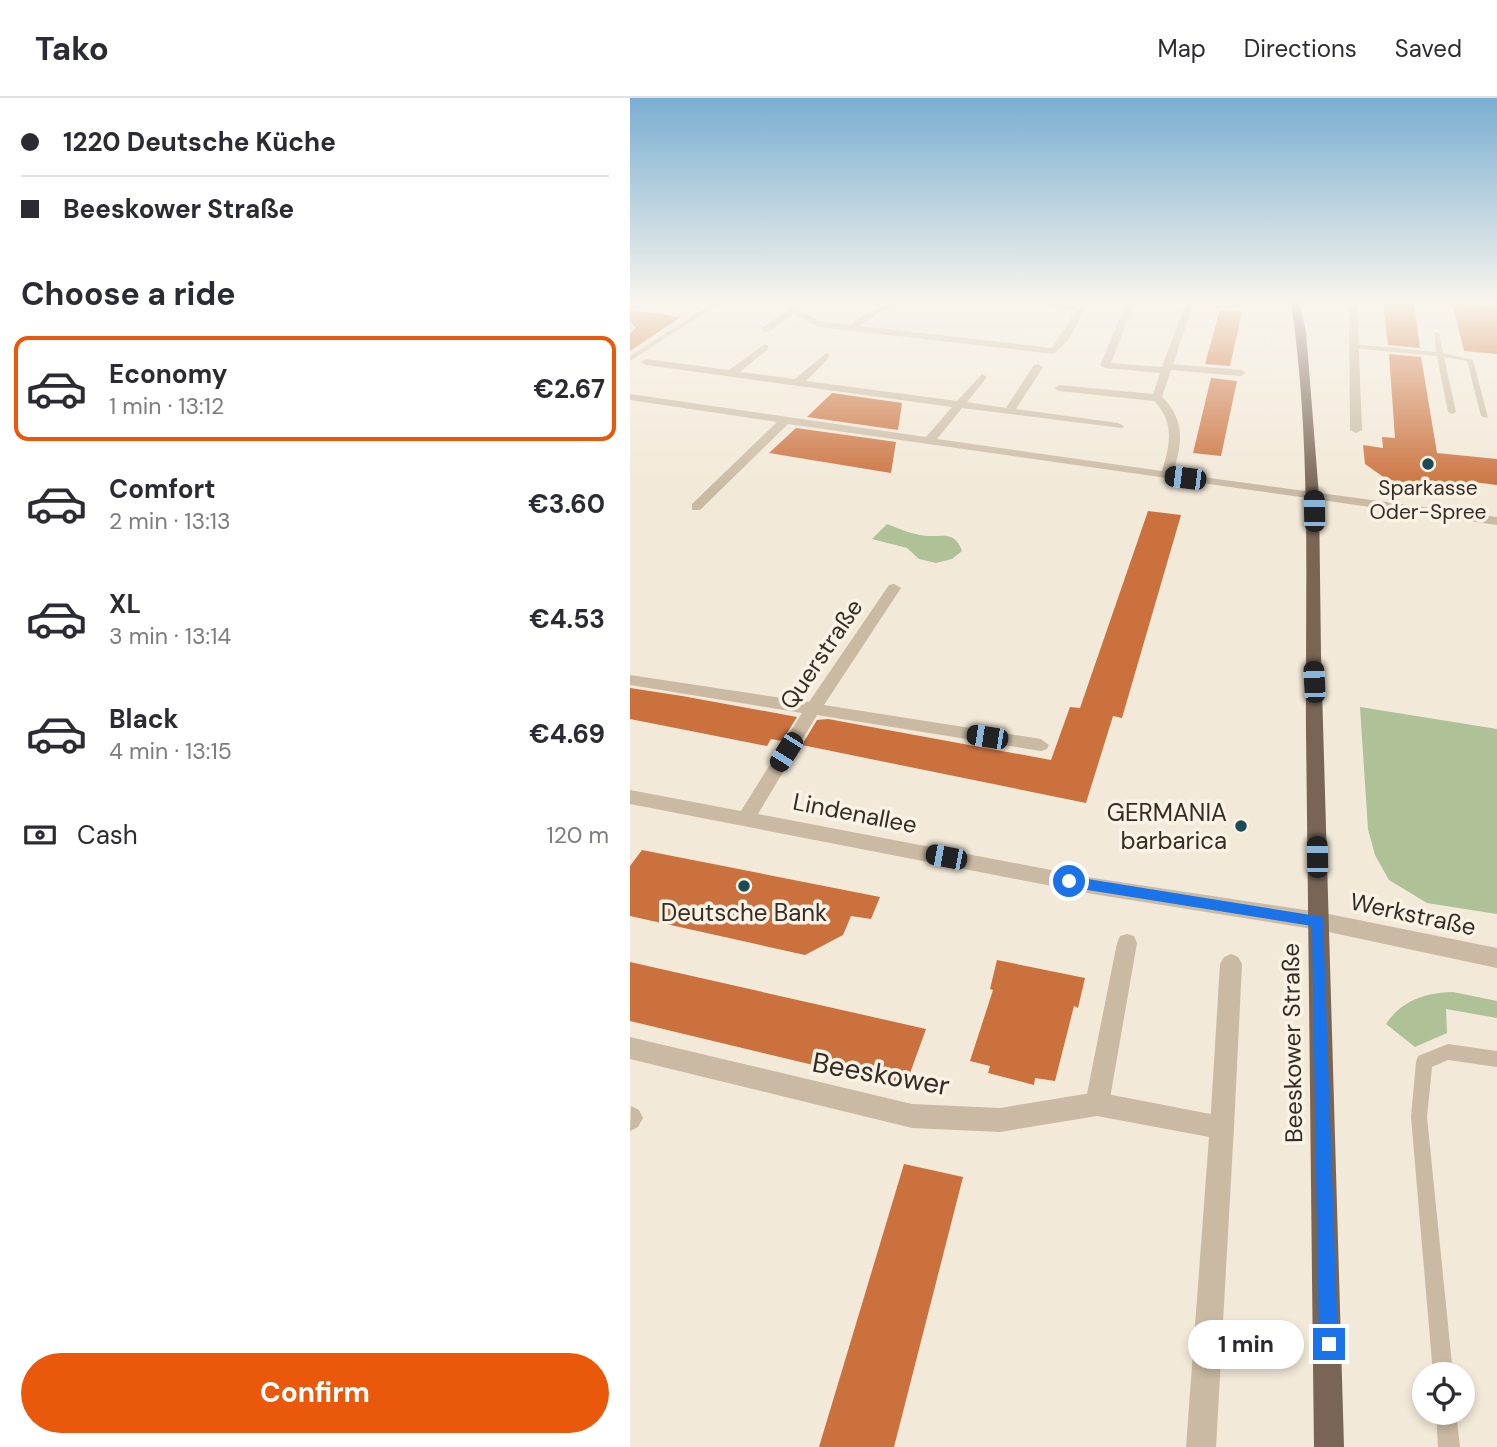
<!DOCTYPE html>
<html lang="en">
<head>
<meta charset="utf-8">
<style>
  :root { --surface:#fff; --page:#f7f7f7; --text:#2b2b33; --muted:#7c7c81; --line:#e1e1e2; --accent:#ea580c }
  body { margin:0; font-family:"DM Sans",sans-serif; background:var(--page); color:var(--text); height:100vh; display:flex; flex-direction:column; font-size:26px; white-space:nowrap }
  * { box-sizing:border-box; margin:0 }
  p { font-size:23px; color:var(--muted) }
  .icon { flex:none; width:38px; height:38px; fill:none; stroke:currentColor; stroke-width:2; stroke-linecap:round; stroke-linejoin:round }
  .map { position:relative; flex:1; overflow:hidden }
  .details { display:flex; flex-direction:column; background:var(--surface); width:630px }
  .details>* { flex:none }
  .guide { display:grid; align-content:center; height:154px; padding:0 21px; background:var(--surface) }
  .tools { position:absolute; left:782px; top:1264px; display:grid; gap:14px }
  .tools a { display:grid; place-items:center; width:63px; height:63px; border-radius:50%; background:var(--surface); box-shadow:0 4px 10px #0003; font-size:35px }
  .end { position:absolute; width:32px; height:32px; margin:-16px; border:9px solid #1a73e8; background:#fff; box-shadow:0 0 0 4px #fff }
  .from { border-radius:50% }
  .bubble { position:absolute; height:49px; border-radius:24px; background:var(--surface); box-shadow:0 4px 10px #0003; font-size:23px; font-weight:700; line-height:49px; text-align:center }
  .car { position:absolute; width:21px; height:42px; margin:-21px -10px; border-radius:9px; box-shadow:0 0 5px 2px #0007; background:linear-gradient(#222 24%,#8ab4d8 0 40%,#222 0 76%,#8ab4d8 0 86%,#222 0) }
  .guide b { display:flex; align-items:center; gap:24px; height:66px; font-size:26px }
  .guide b+b { border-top:2px solid var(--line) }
  .guide i { width:18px; height:18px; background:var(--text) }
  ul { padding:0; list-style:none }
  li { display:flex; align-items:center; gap:21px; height:105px; margin:0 14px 10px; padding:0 7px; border:4px solid transparent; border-radius:14px }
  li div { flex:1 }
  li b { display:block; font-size:26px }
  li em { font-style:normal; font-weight:700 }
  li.current { border-color:var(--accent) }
  li>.icon { width:63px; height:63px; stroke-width:1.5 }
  h2 { padding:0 21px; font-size:32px; line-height:84px }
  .pay { display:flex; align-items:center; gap:18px; height:77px; padding:0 21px; font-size:26px }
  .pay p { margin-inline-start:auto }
  .action { display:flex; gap:14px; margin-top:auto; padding:14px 21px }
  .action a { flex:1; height:80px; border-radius:42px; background:var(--accent); color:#fff; font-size:28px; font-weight:700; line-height:80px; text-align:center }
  header { display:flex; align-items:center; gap:42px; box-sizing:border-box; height:98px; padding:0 35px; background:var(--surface); border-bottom:2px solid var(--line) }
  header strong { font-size:33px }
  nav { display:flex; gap:38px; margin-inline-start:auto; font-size:24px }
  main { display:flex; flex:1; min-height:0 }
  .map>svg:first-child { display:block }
  .green { fill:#aec197 }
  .building { fill:#cb713d }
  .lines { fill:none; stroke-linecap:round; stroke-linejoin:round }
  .service { fill:#cabaa3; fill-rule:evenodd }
  .pedestrian { fill:#cabaa3; fill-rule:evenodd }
  .minor { fill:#cabaa3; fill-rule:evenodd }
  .tertiary { fill:#cabaa3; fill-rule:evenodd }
  .primary { fill:#786556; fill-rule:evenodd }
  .route { fill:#1a73e8 }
  .poi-dot { fill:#1a4c58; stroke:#faf2e4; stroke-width:2.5 }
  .labels { text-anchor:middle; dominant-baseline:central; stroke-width:7; stroke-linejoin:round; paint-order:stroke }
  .far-poi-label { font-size:21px; fill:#352c26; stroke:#faf2e4 }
  .street-label { font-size:24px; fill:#352c26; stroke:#faf2e4 }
  .poi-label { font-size:24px; fill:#352c26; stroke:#faf2e4; text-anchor:end }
  .near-street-label { font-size:28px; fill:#352c26; stroke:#faf2e4 }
</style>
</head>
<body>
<header>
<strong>Tako</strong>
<nav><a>Map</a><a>Directions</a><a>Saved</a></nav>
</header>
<main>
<section class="details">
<div class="guide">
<b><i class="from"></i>1220 Deutsche Küche</b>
<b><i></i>Beeskower Straße</b>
</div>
<h2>Choose a ride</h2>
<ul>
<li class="current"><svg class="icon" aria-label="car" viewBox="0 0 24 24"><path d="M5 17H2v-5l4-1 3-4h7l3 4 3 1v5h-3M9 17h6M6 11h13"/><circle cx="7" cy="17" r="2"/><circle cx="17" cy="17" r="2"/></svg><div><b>Economy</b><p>1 min · 13:12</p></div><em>€2.67</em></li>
<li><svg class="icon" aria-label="car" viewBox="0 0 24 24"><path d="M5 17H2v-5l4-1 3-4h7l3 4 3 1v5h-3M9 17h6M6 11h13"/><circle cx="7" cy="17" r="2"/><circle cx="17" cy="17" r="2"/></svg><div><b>Comfort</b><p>2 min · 13:13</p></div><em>€3.60</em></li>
<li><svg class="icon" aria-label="car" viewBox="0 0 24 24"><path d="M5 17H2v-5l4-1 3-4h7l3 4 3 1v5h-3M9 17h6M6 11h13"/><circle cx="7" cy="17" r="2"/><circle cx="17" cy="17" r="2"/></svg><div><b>XL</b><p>3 min · 13:14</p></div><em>€4.53</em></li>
<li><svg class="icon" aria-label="car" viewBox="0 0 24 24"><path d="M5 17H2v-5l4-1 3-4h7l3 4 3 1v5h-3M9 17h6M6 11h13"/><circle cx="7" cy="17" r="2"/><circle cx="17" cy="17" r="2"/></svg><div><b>Black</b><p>4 min · 13:15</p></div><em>€4.69</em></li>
</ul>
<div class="pay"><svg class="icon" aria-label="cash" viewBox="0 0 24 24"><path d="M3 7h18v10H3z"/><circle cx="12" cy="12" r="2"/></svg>Cash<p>120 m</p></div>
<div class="action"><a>Confirm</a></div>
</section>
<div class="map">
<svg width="867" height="1349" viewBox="0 0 867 1349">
  <rect width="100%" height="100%" fill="#f2e9d8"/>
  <g class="green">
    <path d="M257 426C268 430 278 435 290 437 309 441 324 430 332 453L322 461 306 465 289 461 277 450 242 441Z"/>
    <path d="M730 609 867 631V816L797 805 759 782 745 757 738 731Z"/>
    <path d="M823 894 867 903V920L816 911 817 935 785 949 756 926C772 902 795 895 823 894Z"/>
  </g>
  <g class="building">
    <path d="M753 204H784L790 250 758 247Z"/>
    <path d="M822 205 867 208V256L834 253Z"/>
    <path d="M0 212 51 219 0 253V235L6 230 0 223Z"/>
    <path d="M590 212 612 214 600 268 575 266Z"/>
    <path d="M759 256 791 259 807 355 867 361V387L844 384 830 391 802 388V394L779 391 778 385 759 383 735 366 733 347 753 350 752 339 765 340Z"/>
    <path d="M581 280 607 283 591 358 563 355Z"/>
    <path d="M202 295 272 305 268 332 177 319Z"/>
    <path d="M166 330 266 344 261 375 139 355Z"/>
    <path d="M518 413 551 417 492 620 483 618 456 705 172 647 187 622 198 621 421 662 440 609 450 610Z"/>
    <path d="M0 590 52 598 167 619 152 643 141 641 137 648 0 621Z"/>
    <path d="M12 752 250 799 241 821 221 818 213 837 175 857 0 818V768Z"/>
    <path d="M367 862 455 880 448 910 444 908 425 983 405 980 404 987 358 975 360 968 340 963 363 892 360 891Z"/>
    <path d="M0 864 296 931 275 989 0 923Z"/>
    <path d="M274 1066 333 1079 264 1349H189Z"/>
  </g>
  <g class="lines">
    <g class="service">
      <path d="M85 204H92L0 263V258Z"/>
      <path d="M0 226 3 230 0 232Z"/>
      <path d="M804 234 809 235 813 255 843 262 858 320 851 318 837 263 814 259 826 314 822 316 818 314 807 258 722 250 719 248 722 246 806 254Z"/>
      <path d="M818 946 867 953V969L818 962 802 969 797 1019 823 1276H803L781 1019 786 964 788 958Z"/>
      <path d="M806 1314H826L830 1349H808Z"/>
    </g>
    <g class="pedestrian">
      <path d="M497 836 504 838 507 845 479 1006 475 1014 467 1018 459 1014 455 1006 487 845 490 838Z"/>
      <path d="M601 856 608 859 612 866 604 1029 601 1038 592 1041 583 1038 580 1029 590 866 594 859Z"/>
    </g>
    <g class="minor">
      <path d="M146 204H156L191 224 221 227C239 213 255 204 278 204L248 215 231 228 422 250 446 213 394 204H416L455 211 439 241 424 256 189 229 164 216 138 234H132V230L158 212Z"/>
      <path d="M497 204H505L481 265 532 269 556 204H564L543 266 611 272 616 275 611 278 541 272 532 299C556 322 552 346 543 375L867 419V427L158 326 70 412H62V406L147 324 0 302V296L296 339 322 309 16 267 11 264 16 261 99 272 135 246 138 247V251L110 274 165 281 196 255 199 256V260L176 283 327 303 352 276 357 279 337 304 376 310 404 267 408 266 413 269 386 311 488 325 494 328 492 330 332 310 307 341 532 373C540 347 545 324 524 303L429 293 424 290 429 287 523 296 530 275 475 270 470 267Z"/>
      <path d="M719 204H727L732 332 726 335 720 332Z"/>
      <path d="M264 486 271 490 194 607 411 641 419 647 417 651 411 653 187 617 128 716 463 780 689 814 696 817 699 823 696 829 689 832 463 796 0 706V692L111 713 172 615 0 587V577L179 604 259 487Z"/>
      <path d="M0 939 282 1006 370 1010 467 994 601 1020 604 1029 586 1349H556L579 1039 467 1018 370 1034 282 1030 0 961Z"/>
      <path d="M1 1008 9 1012 13 1020 8 1029 0 1033Z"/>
    </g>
    <path class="tertiary" d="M689 814 867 850V870L689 832 682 829 679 823 682 817Z"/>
    <path class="primary" d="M661 204H669L676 233 689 398 691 557 714 1349H684C681 1111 679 873 676 635 675 491 682 346 661 204Z"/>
  </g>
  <linearGradient id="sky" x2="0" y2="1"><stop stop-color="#7aaed2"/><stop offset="0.52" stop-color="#f9f5ed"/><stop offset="1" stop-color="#f9f5ed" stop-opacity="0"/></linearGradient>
  <rect width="867" height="393" fill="url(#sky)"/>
  <path class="route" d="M439 778 693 819 708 1246 705 1252 699 1255 692 1252 689 1246 682 828 439 789 433 783Z"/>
  <g class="poi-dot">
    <circle cx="798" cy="366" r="7"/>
    <circle cx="611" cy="728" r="7"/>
    <circle cx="114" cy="788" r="7"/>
  </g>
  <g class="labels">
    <g class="far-poi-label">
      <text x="798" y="390">Sparkasse<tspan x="798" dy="24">Oder-Spree</tspan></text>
    </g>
    <g class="street-label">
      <text transform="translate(191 556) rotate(-56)">Querstraße</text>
      <text transform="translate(225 715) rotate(11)">Lindenallee</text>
      <text transform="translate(783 816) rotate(12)">Werkstraße</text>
      <text transform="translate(662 945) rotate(-91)">Beeskower Straße</text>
    </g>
    <g class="poi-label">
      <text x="597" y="714">GERMANIA<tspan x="597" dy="28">barbarica</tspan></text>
      <text x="114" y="814" text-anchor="middle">Deutsche Bank</text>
    </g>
    <g class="near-street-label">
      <text transform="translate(251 976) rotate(10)">Beeskower</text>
    </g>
  </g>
</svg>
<div class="tools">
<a><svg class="icon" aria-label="locate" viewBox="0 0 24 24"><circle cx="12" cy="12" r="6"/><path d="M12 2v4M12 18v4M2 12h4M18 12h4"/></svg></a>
</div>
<i class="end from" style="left:439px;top:783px"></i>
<i class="end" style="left:699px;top:1246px"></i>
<div class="bubble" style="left:558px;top:1222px;width:116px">1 min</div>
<i class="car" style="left:555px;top:380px;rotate:277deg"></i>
<i class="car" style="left:684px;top:413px;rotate:359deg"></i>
<i class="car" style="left:684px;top:584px;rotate:357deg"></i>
<i class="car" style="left:357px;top:639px;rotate:279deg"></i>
<i class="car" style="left:156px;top:654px;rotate:212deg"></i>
<i class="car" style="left:316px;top:759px;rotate:281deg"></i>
<i class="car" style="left:687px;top:759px;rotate:359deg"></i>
</div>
</main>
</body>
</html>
